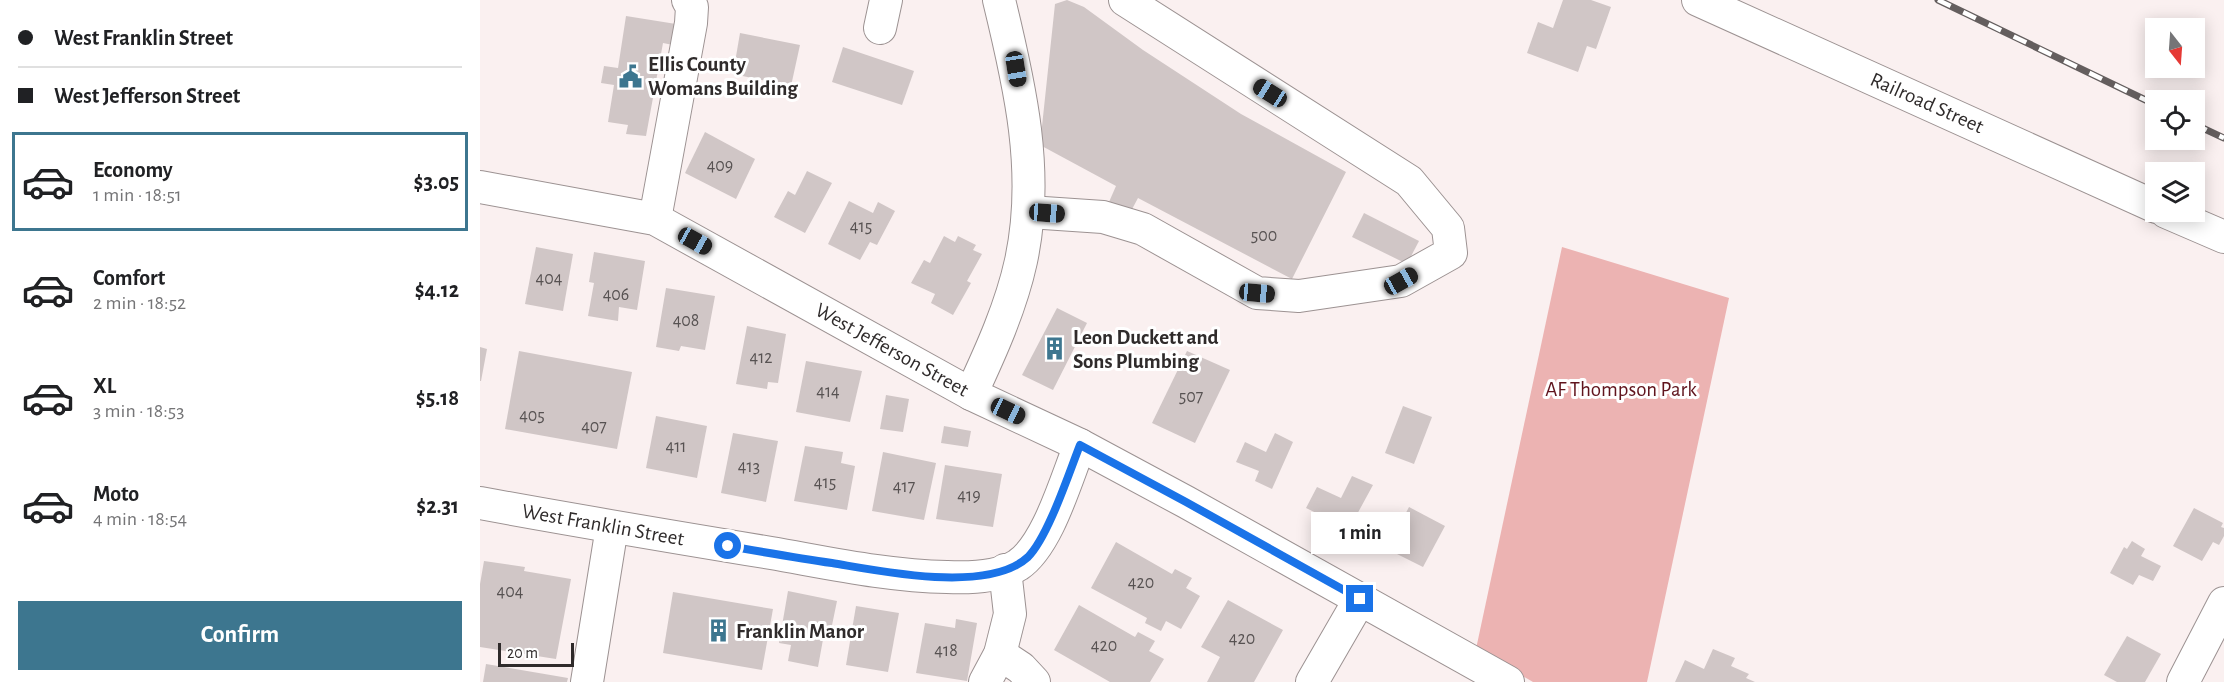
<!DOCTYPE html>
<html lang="en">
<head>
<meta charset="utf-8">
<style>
  :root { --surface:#fff; --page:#f2f2f2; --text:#202124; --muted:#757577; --line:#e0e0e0; --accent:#3d768f }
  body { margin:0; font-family:"Alegreya Sans",sans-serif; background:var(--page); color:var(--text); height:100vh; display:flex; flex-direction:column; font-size:22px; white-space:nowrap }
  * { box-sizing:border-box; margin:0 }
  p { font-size:20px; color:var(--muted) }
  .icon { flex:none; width:33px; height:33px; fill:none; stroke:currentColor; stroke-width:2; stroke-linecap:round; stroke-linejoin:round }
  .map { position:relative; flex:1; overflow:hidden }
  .panel { display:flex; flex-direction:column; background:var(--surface); width:480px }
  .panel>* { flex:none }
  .banner { display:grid; align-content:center; height:132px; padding:0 18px; background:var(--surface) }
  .needle { width:39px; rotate:163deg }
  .buttons { position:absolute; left:1665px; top:18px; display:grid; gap:12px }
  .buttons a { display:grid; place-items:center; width:60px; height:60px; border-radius:0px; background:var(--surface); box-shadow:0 3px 15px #0003; font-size:30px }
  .scale { position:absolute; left:18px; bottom:15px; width:76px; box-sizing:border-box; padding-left:6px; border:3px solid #2f2b2b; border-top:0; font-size:16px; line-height:21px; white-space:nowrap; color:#2f2b2b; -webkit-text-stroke:4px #fff; paint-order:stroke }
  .end { position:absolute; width:27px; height:27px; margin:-14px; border:8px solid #1a73e8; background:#fff; box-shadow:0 0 0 3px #fff }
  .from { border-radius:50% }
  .bubble { position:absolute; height:42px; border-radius:0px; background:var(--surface); box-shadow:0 3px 15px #0003; font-size:20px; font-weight:700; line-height:42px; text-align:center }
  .car { position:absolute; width:18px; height:36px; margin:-18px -9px; border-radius:8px; box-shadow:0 0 4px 2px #0007; background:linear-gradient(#222 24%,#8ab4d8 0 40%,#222 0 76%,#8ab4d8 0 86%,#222 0) }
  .banner b { display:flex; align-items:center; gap:21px; height:57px; font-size:22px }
  .banner b+b { border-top:2px solid var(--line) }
  .banner i { width:15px; height:15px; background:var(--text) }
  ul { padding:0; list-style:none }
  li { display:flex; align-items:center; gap:18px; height:99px; margin:0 12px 9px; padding:0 6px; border:3px solid transparent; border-radius:0px }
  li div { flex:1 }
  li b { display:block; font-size:22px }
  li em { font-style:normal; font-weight:700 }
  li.current { border-color:var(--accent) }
  li>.icon { width:54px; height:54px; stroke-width:1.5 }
  .primary-button { display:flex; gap:12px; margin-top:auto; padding:12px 18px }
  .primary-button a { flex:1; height:69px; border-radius:0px; background:var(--accent); color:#fff; font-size:24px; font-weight:700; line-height:69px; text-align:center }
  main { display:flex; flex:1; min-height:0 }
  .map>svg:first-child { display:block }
  .green { fill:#ecb3b2 }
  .building { fill:#d0c6c6 }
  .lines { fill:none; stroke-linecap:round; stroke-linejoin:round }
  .minor-casing { stroke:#9c9292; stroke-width:34 }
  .minor { stroke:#fff; stroke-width:32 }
  .rail-casing { stroke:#645e5e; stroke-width:7 }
  .rail { stroke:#fff; stroke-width:4.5; stroke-dasharray:14; stroke-linecap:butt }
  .route { stroke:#1a73e8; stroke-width:8 }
  .labels { text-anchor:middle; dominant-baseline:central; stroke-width:6; stroke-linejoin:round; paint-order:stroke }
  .number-label { font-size:18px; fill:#575252 }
  .poi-label { font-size:21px; font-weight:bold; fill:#2f2b2b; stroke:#fff; text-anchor:start }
  .street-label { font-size:21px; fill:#2f2b2b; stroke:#fff }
  .park-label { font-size:21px; fill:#60141d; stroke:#fff }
</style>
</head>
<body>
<main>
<section class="panel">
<div class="banner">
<b><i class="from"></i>West Franklin Street</b>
<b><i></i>West Jefferson Street</b>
</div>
<ul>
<li class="current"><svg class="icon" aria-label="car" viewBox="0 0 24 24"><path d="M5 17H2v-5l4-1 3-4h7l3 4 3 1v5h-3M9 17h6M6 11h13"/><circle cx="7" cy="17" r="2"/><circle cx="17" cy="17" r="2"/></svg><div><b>Economy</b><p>1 min · 18:51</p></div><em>$3.05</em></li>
<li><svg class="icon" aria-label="car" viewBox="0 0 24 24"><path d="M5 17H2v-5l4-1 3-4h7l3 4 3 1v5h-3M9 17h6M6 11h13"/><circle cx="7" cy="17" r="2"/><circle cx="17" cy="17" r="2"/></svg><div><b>Comfort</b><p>2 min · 18:52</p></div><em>$4.12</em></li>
<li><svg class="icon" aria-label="car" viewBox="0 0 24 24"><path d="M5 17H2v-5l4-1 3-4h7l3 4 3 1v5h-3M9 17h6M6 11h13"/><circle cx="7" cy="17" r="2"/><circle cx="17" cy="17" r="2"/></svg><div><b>XL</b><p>3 min · 18:53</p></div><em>$5.18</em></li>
<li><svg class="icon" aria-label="car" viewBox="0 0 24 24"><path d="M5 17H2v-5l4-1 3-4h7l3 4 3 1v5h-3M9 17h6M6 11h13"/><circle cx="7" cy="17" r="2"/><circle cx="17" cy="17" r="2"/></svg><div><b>Moto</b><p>4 min · 18:54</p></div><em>$2.31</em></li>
</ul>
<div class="primary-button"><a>Confirm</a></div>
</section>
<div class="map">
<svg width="1744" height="682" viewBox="0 0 1744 682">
  <rect width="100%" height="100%" fill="#faf0f0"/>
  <path class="green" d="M1082 247 1249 298 1167 682H1053L996 649Z"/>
  <g class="building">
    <path d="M587 0 604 7 663 50 761 114 866 172 812 279 658 198 650 213 629 202 636 186 560 145 575 4Z"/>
    <path d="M1083 0H1111L1131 7 1116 49 1107 46 1098 72 1047 53 1058 22 1073 28Z"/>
    <path d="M146 16 196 24 193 45 183 43 166 136 146 134 148 125 128 122 134 85 121 83 124 66 138 68Z"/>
    <path d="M260 33 320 45 311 86 253 74Z"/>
    <path d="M363 47 434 71 422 105 352 82Z"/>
    <path d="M225 132 275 159 256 199 205 173Z"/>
    <path d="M327 171 352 183 325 233 294 217 308 191 315 195Z"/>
    <path d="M369 201 393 213 398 202 415 211 397 245 390 242 380 260 348 244Z"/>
    <path d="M884 213 939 241 927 264 872 237Z"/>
    <path d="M464 236 475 242 478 236 496 245 493 250 502 254 487 281 491 283 473 315 451 303 455 294 431 283 444 260 450 263Z"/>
    <path d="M56 247 93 254 83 311 45 304Z"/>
    <path d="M114 252 165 261 157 310 139 307 138 321 108 316 114 283 109 282Z"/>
    <path d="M186 288 235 296 225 350 201 346 199 351 176 347Z"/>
    <path d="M577 308 607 323 573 390 542 375Z"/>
    <path d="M267 326 306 334 298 383 288 382 287 389 256 384Z"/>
    <path d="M0 347 7 349 1 381H0Z"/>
    <path d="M39 351 152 372 137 449 25 429Z"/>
    <path d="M707 351 750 370 715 443 672 423Z"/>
    <path d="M326 361 382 371 370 422 316 412Z"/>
    <path d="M406 395 429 399 423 432 400 429Z"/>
    <path d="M923 406 952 417 934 464 905 453Z"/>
    <path d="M176 416 227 426 217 478 166 468Z"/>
    <path d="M464 426 491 431 488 447 461 443Z"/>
    <path d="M253 433 298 441 286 502 241 493Z"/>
    <path d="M795 433 813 442 792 489 775 481 779 471 756 462 765 442 786 452Z"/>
    <path d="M325 446 363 452 361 463 375 466 367 510 314 501Z"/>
    <path d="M403 452 456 463 444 520 392 511Z"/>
    <path d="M465 465 522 474 513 527 456 519Z"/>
    <path d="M872 476 893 485 869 529 826 508 837 487 861 498Z"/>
    <path d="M929 507 965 526 943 567 907 549Z"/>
    <path d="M1714 508 1743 523 1741 527 1744 528V536L1739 545 1733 542 1722 561 1693 546Z"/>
    <path d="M1652 541 1665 549 1661 556 1681 566 1673 581 1659 575 1653 585 1630 573 1644 547 1647 549Z"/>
    <path d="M636 542 692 574 695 569 712 578 706 588 720 596 701 629 686 621 681 631 665 623 667 618 611 588Z"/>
    <path d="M4 561 45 567 44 571 91 579 76 659 0 647V584Z"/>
    <path d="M308 591 357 601 350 635 344 634 338 667 308 661 311 645 299 643Z"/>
    <path d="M193 592 293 609 282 670 183 653Z"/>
    <path d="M748 600 803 630 774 682H727L740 657 721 647Z"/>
    <path d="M599 605 655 637 658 632 675 641 669 651 684 659 670 682H630L574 650Z"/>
    <path d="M376 606 419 613 408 672 366 665Z"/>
    <path d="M476 619 497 623 487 681 436 673 445 623 475 628Z"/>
    <path d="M1647 636 1681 654 1665 682H1637L1624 675Z"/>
    <path d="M1233 649 1255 658 1251 666 1269 674 1266 678 1275 682H1195L1205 660 1224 669Z"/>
    <path d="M6 664 88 678 87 682H3Z"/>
  </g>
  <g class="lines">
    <defs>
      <g id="minor">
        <path d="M1218 0 1676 207"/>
        <path d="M400 28 406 0"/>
        <path d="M0 187 175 219 491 394 600 445 706 502 1028 682"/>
        <path d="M549 212 623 217 663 229 777 293 819 296 921 281 971 253 968 228 929 181 645 0"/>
        <path d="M1686 212 1744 237"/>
        <path d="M175 219 211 23 212 7 208 0"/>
        <path d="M491 394C511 351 531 307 541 261 560 173 540 86 519 0"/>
        <path d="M0 503C97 521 194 537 291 553 349 563 408 576 467 577 488 578 519 577 538 565 568 545 586 479 600 445"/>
        <path d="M520 654 541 668 554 682"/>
        <path d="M107 682 132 527"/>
        <path d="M505 682 520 654 530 614 525 570"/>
        <path d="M832 682 880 599"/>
        <path d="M1703 682 1744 603"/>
      </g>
    </defs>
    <use href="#minor" class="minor-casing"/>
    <use href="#minor" class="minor"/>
    <defs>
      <g id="rail">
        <path d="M1458 0 1676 105"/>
        <path d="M1714 124 1744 138"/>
      </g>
    </defs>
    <use href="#rail" class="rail-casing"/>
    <use href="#rail" class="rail"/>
  </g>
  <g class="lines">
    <path class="route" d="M248 546C283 552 317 558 352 563 401 571 508 594 548 557 568 537 589 473 600 445L706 502 880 599"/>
  </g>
  <defs>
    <symbol id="civic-bare" viewBox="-9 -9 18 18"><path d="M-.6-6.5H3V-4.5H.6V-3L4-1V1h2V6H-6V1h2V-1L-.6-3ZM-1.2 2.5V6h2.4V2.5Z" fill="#3d768f" stroke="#fff" stroke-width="2.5" paint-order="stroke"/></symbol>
    <symbol id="building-bare" viewBox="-9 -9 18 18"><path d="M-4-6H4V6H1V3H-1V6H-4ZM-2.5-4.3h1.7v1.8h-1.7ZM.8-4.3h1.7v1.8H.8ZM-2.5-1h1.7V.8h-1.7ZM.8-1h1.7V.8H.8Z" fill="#3d768f" stroke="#fff" stroke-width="2.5" paint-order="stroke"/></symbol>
  </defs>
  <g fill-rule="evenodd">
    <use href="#civic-bare" x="134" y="60" width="33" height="33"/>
    <use href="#building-bare" x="558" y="332" width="33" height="33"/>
    <use href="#building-bare" x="222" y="614" width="33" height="33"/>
  </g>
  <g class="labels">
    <g class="number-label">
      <text x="240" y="166">409</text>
      <text x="381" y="227">415</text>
      <text x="784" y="236">500</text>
      <text x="69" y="279">404</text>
      <text x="136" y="295">406</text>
      <text x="206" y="321">408</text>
      <text x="281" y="358">412</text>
      <text x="348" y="392">414</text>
      <text x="711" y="397">507</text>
      <text x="52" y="416">405</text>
      <text x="114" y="427">407</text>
      <text x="196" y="447">411</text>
      <text x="269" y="467">413</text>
      <text x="345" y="483">415</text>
      <text x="424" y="487">417</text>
      <text x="489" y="496">419</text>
      <text x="661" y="583">420</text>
      <text x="30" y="592">404</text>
      <text x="762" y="639">420</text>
      <text x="624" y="646">420</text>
      <text x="466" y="651">418</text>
    </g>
    <g class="poi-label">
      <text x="168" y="64">Ellis County<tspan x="168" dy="24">Womans Building</tspan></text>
      <text x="593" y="337">Leon Duckett and<tspan x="593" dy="24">Sons Plumbing</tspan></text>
      <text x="256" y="631">Franklin Manor</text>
    </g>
    <g class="street-label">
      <text transform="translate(1447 103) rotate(24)">Railroad Street</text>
      <text transform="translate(412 350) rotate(29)">West Jefferson Street</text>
      <text transform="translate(123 525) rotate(10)">West Franklin Street</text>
    </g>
    <g class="park-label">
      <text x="1141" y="389">AF Thompson Park</text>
    </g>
  </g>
</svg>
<div class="buttons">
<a><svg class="needle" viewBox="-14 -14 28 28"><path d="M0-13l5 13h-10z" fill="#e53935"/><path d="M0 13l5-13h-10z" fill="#757577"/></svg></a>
<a><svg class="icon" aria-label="locate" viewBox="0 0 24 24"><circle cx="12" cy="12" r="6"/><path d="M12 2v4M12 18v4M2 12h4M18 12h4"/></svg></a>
<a><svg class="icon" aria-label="layers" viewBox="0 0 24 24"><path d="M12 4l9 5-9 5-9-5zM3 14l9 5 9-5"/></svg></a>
</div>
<div class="scale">20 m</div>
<i class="end from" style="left:248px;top:546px"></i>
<i class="end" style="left:880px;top:599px"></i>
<div class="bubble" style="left:831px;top:512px;width:99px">1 min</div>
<i class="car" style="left:536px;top:69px;rotate:171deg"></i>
<i class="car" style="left:790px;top:93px;rotate:302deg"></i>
<i class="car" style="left:567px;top:213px;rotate:94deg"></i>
<i class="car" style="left:215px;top:241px;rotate:119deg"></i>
<i class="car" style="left:921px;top:281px;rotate:61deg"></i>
<i class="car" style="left:777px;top:293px;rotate:95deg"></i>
<i class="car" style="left:528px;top:411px;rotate:115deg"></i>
</div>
</main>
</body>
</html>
